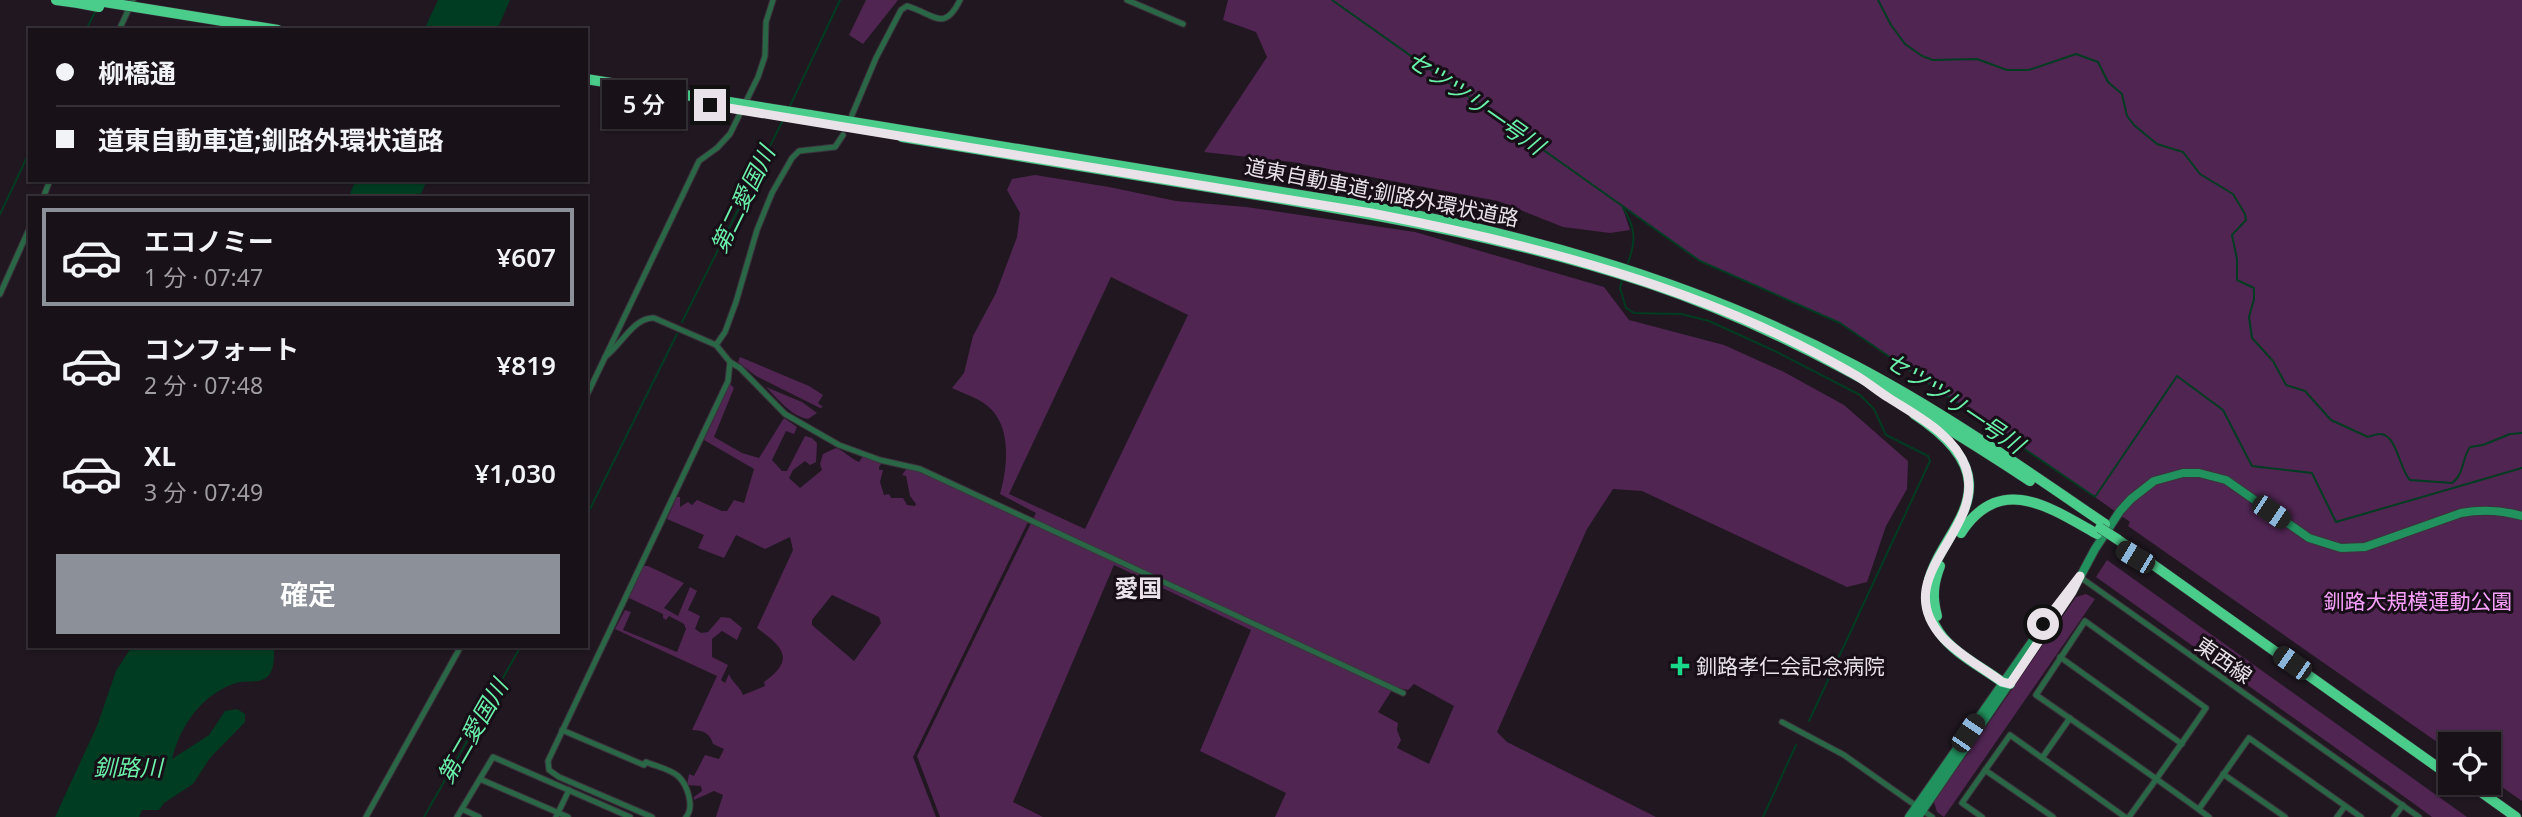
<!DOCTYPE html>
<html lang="ja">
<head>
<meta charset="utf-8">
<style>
  :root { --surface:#181118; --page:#251f25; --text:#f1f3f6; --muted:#9f9da2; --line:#363137; --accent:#8c9099 }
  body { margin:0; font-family:"Noto Sans","Noto Sans JP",sans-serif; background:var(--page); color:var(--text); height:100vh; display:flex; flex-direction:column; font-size:26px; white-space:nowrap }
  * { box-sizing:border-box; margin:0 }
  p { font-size:23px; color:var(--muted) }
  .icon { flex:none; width:38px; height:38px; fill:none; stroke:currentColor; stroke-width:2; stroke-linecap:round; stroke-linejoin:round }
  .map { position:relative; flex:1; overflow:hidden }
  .drawer { position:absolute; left:28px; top:196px; width:560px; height:452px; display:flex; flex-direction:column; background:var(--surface); border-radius:0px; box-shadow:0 2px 5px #0004,0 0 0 2px var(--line) }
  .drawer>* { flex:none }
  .guide { position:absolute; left:28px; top:28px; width:560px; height:154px; border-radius:0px; box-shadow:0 2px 5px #0004,0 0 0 2px var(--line); display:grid; align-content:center; height:154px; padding:0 28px; background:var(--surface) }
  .controls { position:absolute; left:2438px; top:732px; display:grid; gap:14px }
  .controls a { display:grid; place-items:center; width:63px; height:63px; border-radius:0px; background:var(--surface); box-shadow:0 2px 5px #0004,0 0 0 2px var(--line); font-size:35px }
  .end { position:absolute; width:32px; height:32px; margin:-16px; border:9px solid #e9e3e9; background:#111; box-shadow:0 0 0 4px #111 }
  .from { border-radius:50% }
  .bubble { position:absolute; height:49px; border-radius:0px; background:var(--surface); box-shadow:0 2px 5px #0004,0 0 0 2px var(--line); font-size:23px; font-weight:600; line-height:49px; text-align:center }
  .car { position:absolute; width:21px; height:42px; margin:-21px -10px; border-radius:9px; box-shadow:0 0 5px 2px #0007; background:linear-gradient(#222 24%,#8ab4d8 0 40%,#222 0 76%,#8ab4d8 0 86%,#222 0) }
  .guide b { display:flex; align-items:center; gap:24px; height:66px; font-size:26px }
  .guide b+b { border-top:2px solid var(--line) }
  .guide i { width:18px; height:18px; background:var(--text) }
  ul { padding:12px 0 0; list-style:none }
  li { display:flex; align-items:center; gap:21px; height:98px; margin:0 14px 10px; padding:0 14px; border:4px solid transparent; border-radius:0px }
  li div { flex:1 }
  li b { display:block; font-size:26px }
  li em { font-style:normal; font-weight:600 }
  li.current { border-color:var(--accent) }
  li>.icon { width:63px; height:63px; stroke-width:1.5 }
  .primary-button { display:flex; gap:14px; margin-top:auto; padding:14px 28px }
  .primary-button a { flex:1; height:80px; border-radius:0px; background:var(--accent); color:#fff; font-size:28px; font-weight:600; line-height:80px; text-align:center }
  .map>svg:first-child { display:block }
  .green { fill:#502552; fill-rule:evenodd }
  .water { fill:#003c21 }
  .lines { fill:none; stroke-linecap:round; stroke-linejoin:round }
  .stream { stroke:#003c21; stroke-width:2 }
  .street-casing { stroke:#3c343c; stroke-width:7 }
  .secondary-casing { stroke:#3c343c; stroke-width:10 }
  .highway-casing { stroke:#3c343c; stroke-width:11 }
  .street { stroke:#296746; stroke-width:5 }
  .secondary { stroke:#21925e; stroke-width:8 }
  .highway { stroke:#4acd8b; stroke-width:10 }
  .highway-bridge-casing { stroke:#3c343c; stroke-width:11; stroke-linecap:butt }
  .highway-bridge { stroke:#4acd8b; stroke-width:10 }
  .route { stroke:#e9e3e9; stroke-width:9 }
  .poi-dot { fill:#18d989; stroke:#170e17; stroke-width:2.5 }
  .labels { text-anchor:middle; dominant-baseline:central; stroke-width:6; stroke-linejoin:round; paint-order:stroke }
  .street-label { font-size:21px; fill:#e9e3e9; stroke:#170e17 }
  .park-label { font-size:21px; fill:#f9a0fd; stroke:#170e17 }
  .poi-label { font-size:21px; fill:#e9e3e9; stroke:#170e17; text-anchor:start }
  .water-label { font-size:23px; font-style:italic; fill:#6af1aa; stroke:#170e17 }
  .quarter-label { font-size:24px; font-weight:bold; fill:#e9e3e9; stroke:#170e17 }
</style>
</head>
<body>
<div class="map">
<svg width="2522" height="817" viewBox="0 0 2522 817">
  <rect width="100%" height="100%" fill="#201720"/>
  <g class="green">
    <path d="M866 0H898L863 44 849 35Z"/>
    <path d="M1228 0H2522V801L2489 778 2488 744H2450V751L2128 526 2130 522 2095 497 1840 323 1700 261 1622 206 1630 230 1610 233 1563 227 1498 201 1292 162 1204 152 1267 57 1256 32 1223 20Z"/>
    <path d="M1035 175 1109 187 1176 201 1246 207 1415 232 1604 287 1629 320 1724 345 1784 372 1844 405 1908 461 1907 489 1886 526 1867 582 1847 587 1642 491 1613 489 1587 529 1497 732 1507 742 1656 817H1275L1286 793 1200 751 1251 630 1114 565 1013 802 1043 817H940L917 756 1036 513 1000 494C1007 470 1012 430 991 409 981 399 965 394 952 388L964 373 973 336 996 293 1017 237 1020 213 1007 190 1012 179ZM1111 277 1188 315 1085 529 1009 494ZM1414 684 1454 706 1429 764 1397 748 1401 740 1397 730 1398 723 1378 712 1394 687 1408 690Z"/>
    <path d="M740 357 809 386 823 395 818 403 823 407 820 408 756 376 738 362Z"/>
    <path d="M730 384 734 388 714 437 742 453 759 458 784 418 797 427 794 434 786 431 772 460 782 471H787L805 436 812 438 817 443 816 462 810 465 805 461 793 470 789 478 800 488 822 470 820 464 823 454 836 448C845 451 849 458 859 462L863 456 882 463 879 467V470H883L880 482 884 495 889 494 891 498H903L907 505 915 506 916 504 910 496 906 476 902 475 907 468 919 470 1028 522 913 757 936 817H716L723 795 714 791 694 800V797L702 791 701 786 687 785 689 774 694 776 705 755 719 759 724 749 713 744C710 733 703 730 692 730L717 676 615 629 625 610 631 612 623 630 677 652 686 629 684 624 669 616 666 620 663 618V614L629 598 644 566H648L684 583 664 608 678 616 690 587 697 591 688 610 700 616 695 629 701 633 708 632 721 617 730 618 742 628 737 640 722 631 712 639V657L728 665 721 680 725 683 729 674C732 683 740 686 743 695L765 686 764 682C796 659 783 647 757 628L793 550 790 537 765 549 736 535 724 558 698 548 704 535 667 519 677 497H680V507L688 502 692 505 697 500 722 511H727L734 500 744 503 754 469 704 440ZM832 595 879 617 881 623 854 661 812 625V620Z"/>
    <path d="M766 387 802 402 817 413 808 419C791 416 778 399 766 387Z"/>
    <path d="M2107 560 2467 817H2432L2406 798 2096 577Z"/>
    <path d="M2086 594 2095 599 1944 817 1937 812 1934 802 2076 597Z"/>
  </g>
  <g class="water">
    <path d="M438 0H510L497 30H424Z"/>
    <path d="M356 180H427L419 198H348Z"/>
    <path d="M132 646H274C274 656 275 670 267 677 259 684 246 680 236 683 202 694 180 726 172 759L209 735 225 711 237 709 245 714V722L210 758 193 784 164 803 159 810H142L139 817H55L97 726 116 671Z"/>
  </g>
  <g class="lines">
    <g class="stream">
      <path d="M1332 0 1700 261 1840 323 2095 497 2177 376 2223 410 2252 466 2312 473 2336 522 2522 468"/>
      <path d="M1878 0 1891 25 1905 44 1922 56 1933 60 1977 59 2007 70H2029L2076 54 2098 62 2108 82 2122 94 2127 116 2134 125 2157 144 2183 152 2200 174 2233 194 2245 214 2246 220 2232 235 2237 259V280L2254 288V299L2249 317 2252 338 2273 361 2286 385 2305 391 2331 420 2368 437C2372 436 2375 434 2379 434 2397 433 2399 469 2410 480L2452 483C2464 475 2462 458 2470 447L2483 445 2510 434 2522 433"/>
      <path d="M86 30 96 10"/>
      <path d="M789 108 840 0"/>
      <path d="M1623 208C1636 228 1636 241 1628 263"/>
      <path d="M0 214 30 151"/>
      <path d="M1622 280 1620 288 1626 308 1634 313 1681 314 1709 321 1777 352 1860 395 1874 409 1886 435 1928 456 1930 461 1809 721"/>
      <path d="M682 322 785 116"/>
      <path d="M586 517 677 334"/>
      <path d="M424 817 521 646"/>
      <path d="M1763 817 1796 745"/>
    </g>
    <defs>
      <g id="street">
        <path d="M1127 0 1183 24"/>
        <path d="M119 30 133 0"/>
        <path d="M852 115 876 58 901 10 907 6C934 14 944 33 960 0"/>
        <path d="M43 198 50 180"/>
        <path d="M0 294 30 227"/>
        <path d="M716 345 725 332 736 302 757 230 772 193 792 158 799 151 835 147 843 135"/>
        <path d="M605 357C622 344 634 317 654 318L716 345 730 362 740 368 785 414 839 445 880 460 920 469 1403 693"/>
        <path d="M586 397 699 161 717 148 730 134 758 77 765 56 766 22 773 0"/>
        <path d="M2080 577 2419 817"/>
        <path d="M2060 657 2182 744"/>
        <path d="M1782 722 1844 755 1932 817"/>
        <path d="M562 730 644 765 646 762C655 766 670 769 678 776 687 784 695 807 686 817"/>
        <path d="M2042 758 2070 718"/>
        <path d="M1985 770 2053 817"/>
        <path d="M2223 774 2285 817"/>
        <path d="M480 779 568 817"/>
        <path d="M462 809 479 817"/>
        <path d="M2199 809 2249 738 2361 817"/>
        <path d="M366 817 461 646"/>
        <path d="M457 817 493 757 630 817"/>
        <path d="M556 817 569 790"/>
        <path d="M652 817 559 777 549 770 548 761 728 381 730 362"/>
        <path d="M1982 817 1962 803 2010 735 2125 817"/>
        <path d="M2129 817C2155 781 2181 745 2206 708L2085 621 2036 695C2094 735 2152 775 2209 817"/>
        <path d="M2337 817 2345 806"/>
        <path d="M2394 817 2403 805"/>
      </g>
      <g id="secondary">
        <path d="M1909 817 2050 616"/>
        <path d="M1918 817 2072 592 2095 549 2120 511 2131 499 2154 481 2183 473H2199L2226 480 2309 538 2341 548 2365 547 2461 513C2482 509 2501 510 2522 516"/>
      </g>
      <g id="highway">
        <path d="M56 0 78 3"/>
        <path d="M810 115 1373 207C1540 237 1703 285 1854 365 1942 411 2023 468 2105 524"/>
        <path d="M902 137C1013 155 1123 173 1233 191 1374 214 1513 238 1648 283 1785 329 1910 402 2030 481"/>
        <path d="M1914 414C2051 504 1882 549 1939 632 1953 653 1982 667 2002 682L2010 684"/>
        <path d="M1961 533C2000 472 2051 508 2097 534"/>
        <path d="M2117 539 2450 776"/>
        <path d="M1937 616C1932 598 1933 584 1940 566"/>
        <path d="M2467 782 2516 817"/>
      </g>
    </defs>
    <use href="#street" class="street-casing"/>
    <use href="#secondary" class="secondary-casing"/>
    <use href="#highway" class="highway-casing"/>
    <use href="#street" class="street"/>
    <use href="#secondary" class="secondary"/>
    <use href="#highway" class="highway"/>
    <defs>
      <g id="highway-bridge">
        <path d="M92 0 278 30"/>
        <path d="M78 3 99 7"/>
        <path d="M586 79 810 115"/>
        <path d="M2100 528 2117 539"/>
      </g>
    </defs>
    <use href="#highway-bridge" class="highway-bridge-casing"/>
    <use href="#highway-bridge" class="highway-bridge"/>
  </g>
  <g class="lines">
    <path class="route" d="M710 105 1371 213C1533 244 1705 288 1850 372 1864 379 1876 390 1889 398 1917 416 1955 435 1966 468 1987 532 1886 575 1943 638 1959 655 1983 668 2002 682L2010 684 2072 592 2080 576 2043 624"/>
  </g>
  <path class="poi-dot" d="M1676.5 655.5h7v7h7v7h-7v7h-7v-7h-7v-7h7z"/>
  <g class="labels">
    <g class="street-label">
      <text transform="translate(1382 192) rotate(11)">道東自動車道;釧路外環状道路</text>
      <text transform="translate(2224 660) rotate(35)">東西線</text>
    </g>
    <g class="park-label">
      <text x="2418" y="601">釧路大規模運動公園</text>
    </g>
    <g class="poi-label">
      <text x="1696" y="666">釧路孝仁会記念病院</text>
    </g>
    <g class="water-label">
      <text transform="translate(1476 102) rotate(35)">セツツリ一号川</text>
      <text transform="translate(742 199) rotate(-64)">第二愛国川</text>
      <text transform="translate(1955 402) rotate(34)">セツツリ一号川</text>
      <text transform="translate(472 731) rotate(-60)">第二愛国川</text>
      <text x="128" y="767">釧路川</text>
    </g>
    <g class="quarter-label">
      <text x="1138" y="587">愛国</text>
    </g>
  </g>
</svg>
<div class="controls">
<a><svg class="icon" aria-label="locate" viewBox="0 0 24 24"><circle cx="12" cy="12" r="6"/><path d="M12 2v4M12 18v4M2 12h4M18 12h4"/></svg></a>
</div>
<i class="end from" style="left:2043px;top:624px"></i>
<i class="end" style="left:710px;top:105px"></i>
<div class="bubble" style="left:602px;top:80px;width:84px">5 分</div>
<i class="car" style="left:2271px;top:512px;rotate:124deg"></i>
<i class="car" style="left:2135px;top:557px;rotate:301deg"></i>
<i class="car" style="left:2292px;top:663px;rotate:305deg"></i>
<i class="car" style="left:1968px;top:733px;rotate:34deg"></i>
<div class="guide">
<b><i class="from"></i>柳橋通</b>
<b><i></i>道東自動車道;釧路外環状道路</b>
</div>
<section class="drawer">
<ul>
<li class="current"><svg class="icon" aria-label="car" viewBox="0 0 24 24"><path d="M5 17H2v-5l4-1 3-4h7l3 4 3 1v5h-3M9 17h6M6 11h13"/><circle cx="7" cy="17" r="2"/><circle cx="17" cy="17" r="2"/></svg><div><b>エコノミー</b><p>1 分 · 07:47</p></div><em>¥607</em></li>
<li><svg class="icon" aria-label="car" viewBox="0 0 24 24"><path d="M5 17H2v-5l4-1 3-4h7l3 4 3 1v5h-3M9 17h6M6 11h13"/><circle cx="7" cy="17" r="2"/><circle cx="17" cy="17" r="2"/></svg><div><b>コンフォート</b><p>2 分 · 07:48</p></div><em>¥819</em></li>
<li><svg class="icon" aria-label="car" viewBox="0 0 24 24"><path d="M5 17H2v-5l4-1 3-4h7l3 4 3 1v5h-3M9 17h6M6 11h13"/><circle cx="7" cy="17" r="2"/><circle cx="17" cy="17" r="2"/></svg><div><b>XL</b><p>3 分 · 07:49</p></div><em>¥1,030</em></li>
</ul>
<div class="primary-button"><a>確定</a></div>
</section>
</div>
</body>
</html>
